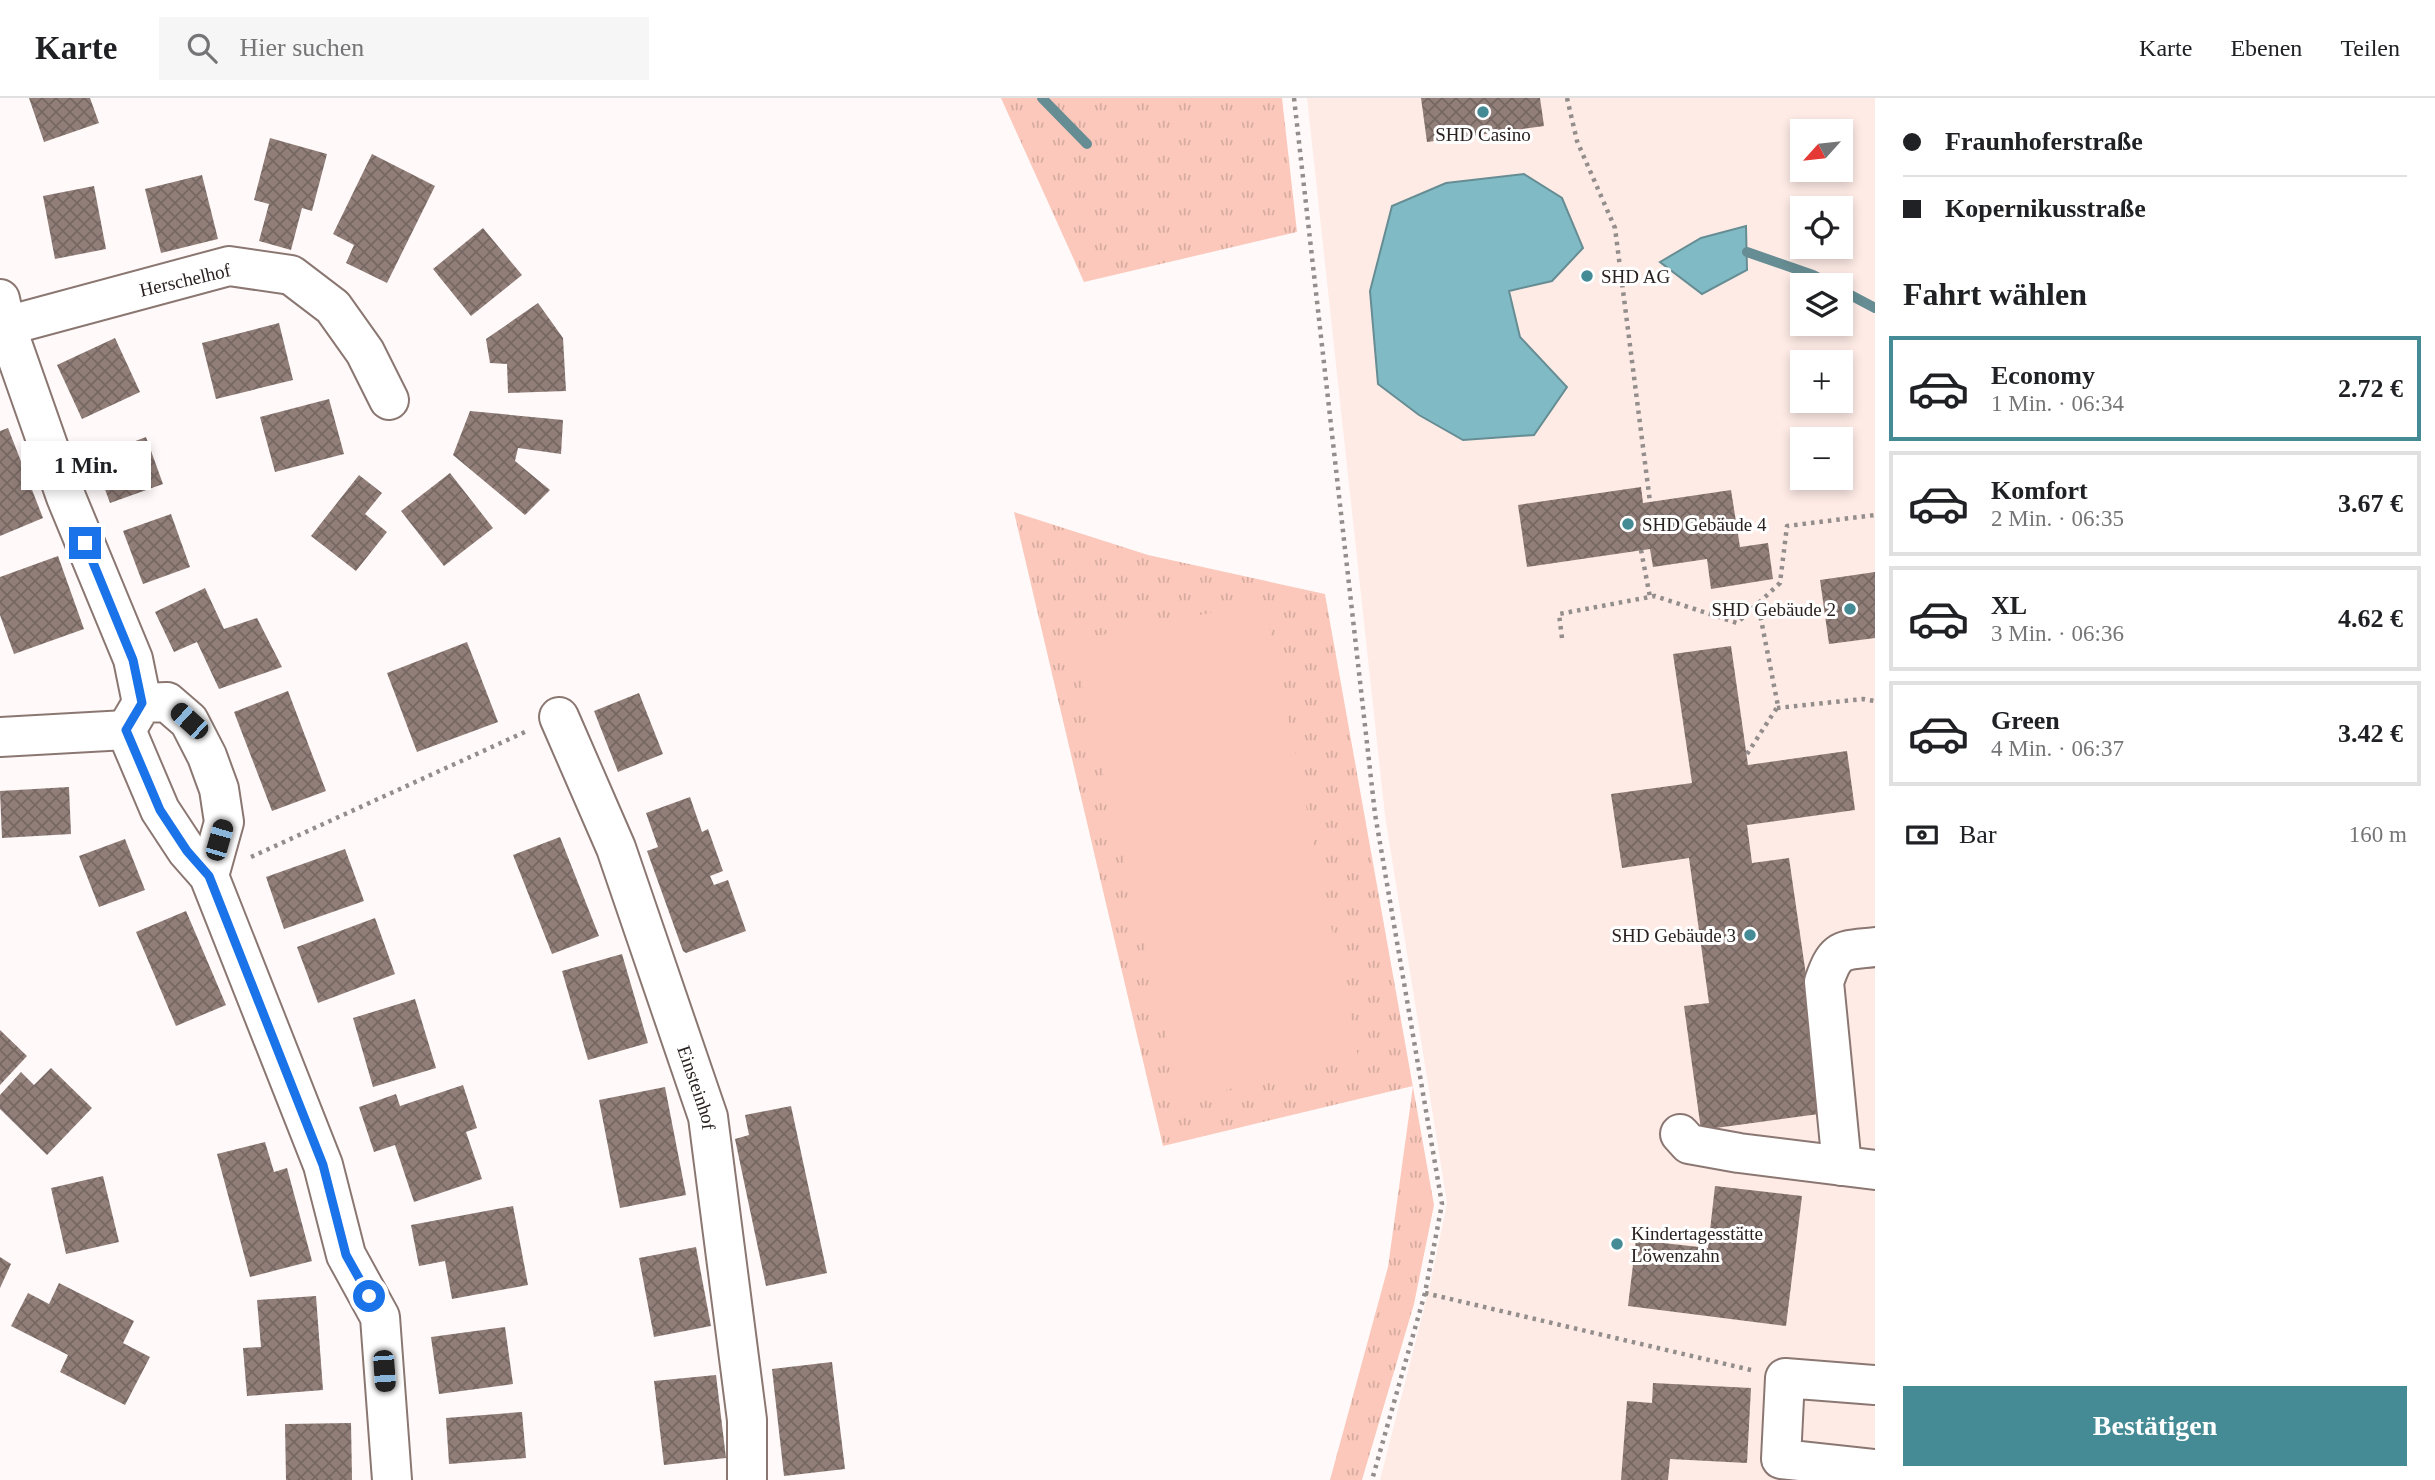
<!DOCTYPE html>
<html lang="de">
<head>
<meta charset="utf-8">
<style>
  :root { --surface:#fff; --page:#f6f6f6; --text:#202124; --muted:#757577; --line:#e0e0e0; --accent:#458b96 }
  body { margin:0; font-family:Georgia,serif; background:var(--page); color:var(--text); height:100vh; display:flex; flex-direction:column; font-size:26px; white-space:nowrap }
  * { box-sizing:border-box; margin:0 }
  p { font-size:23px; color:var(--muted) }
  .icon { flex:none; width:38px; height:38px; fill:none; stroke:currentColor; stroke-width:2; stroke-linecap:round; stroke-linejoin:round }
  .map { position:relative; flex:1; overflow:hidden }
  .drawer { display:flex; flex-direction:column; background:var(--surface); width:560px }
  .drawer>* { flex:none }
  .banner { display:grid; align-content:center; height:154px; padding:0 28px; background:var(--surface) }
  .needle { width:46px; rotate:243deg }
  .fabs { position:absolute; left:1790px; top:21px; display:grid; gap:14px }
  .fabs a { display:grid; place-items:center; width:63px; height:63px; border-radius:0px; background:var(--surface); box-shadow:0 4px 10px #0003; font-size:35px }
  .end { position:absolute; width:32px; height:32px; margin:-16px; border:9px solid #1a73e8; background:#fff; box-shadow:0 0 0 4px #fff }
  .from { border-radius:50% }
  .bubble { position:absolute; height:49px; border-radius:0px; background:var(--surface); box-shadow:0 4px 10px #0003; font-size:23px; font-weight:600; line-height:49px; text-align:center }
  .car { position:absolute; width:21px; height:42px; margin:-21px -10px; border-radius:9px; box-shadow:0 0 5px 2px #0007; background:linear-gradient(#222 24%,#8ab4d8 0 40%,#222 0 76%,#8ab4d8 0 86%,#222 0) }
  .banner b { display:flex; align-items:center; gap:24px; height:66px; font-size:26px }
  .banner b+b { border-top:2px solid var(--line) }
  .banner i { width:18px; height:18px; background:var(--text) }
  ul { padding:0; list-style:none }
  li { display:flex; align-items:center; gap:21px; height:105px; margin:0 14px 10px; padding:0 14px; border:4px solid var(--line); border-radius:0px }
  li div { flex:1 }
  li b { display:block; font-size:26px }
  li em { font-style:normal; font-weight:600 }
  li.current { border-color:var(--accent) }
  li>.icon { width:63px; height:63px; stroke-width:1.5 }
  h2 { padding:0 28px; font-size:32px; line-height:84px }
  .pay { display:flex; align-items:center; gap:18px; height:77px; padding:0 28px; font-size:26px }
  .pay p { margin-inline-start:auto }
  .button { display:flex; gap:14px; margin-top:auto; padding:14px 28px }
  .button a { flex:1; height:80px; border-radius:0px; background:var(--accent); color:#fff; font-size:28px; font-weight:600; line-height:80px; text-align:center }
  header { display:flex; align-items:center; gap:42px; box-sizing:border-box; height:98px; padding:0 35px; background:var(--surface); border-bottom:2px solid var(--line) }
  header strong { font-size:33px }
  nav { display:flex; gap:38px; margin-inline-start:auto; font-size:24px }
  .search { width:490px; height:63px; background:var(--page); display:flex; align-items:center; gap:18px; box-sizing:border-box; padding:0 24px; border-radius:0px; color:var(--muted); font-size:26px }
  main { display:flex; flex:1; min-height:0 }
  .map>svg:first-child { display:block }
  .built { fill:#feebe6; fill-rule:evenodd }
  .grass { fill:url(#grass-tufts) }
  .park { fill:#fbc8bb }
  .water { fill:#80bbc5; stroke:#668d93; stroke-width:2 }
  .lines { fill:none; stroke-linecap:round; stroke-linejoin:round }
  .stream { stroke:#668d93; stroke-width:10 }
  .building { fill:url(#building-cross-hatch) }
  .minor-casing { stroke:#8b7772; stroke-width:42 }
  .path { stroke:#938d8b; stroke-width:4.5; stroke-dasharray:3.5 5; stroke-linecap:butt }
  .minor { stroke:#fff; stroke-width:38 }
  .route { stroke:#1a73e8; stroke-width:9 }
  .poi-dot { fill:#458b96; stroke:#fff; stroke-width:2.5 }
  .labels { text-anchor:middle; dominant-baseline:central; stroke-width:6; stroke-linejoin:round; paint-order:stroke }
  .poi-label { font-size:19px; fill:#29211f; stroke:#fff; text-anchor:start }
  .street-label { font-size:19px; fill:#29211f; stroke:#fff }
</style>
</head>
<body>
<header>
<strong>Karte</strong>
<div class="search"><svg class="icon" aria-label="search" viewBox="0 0 24 24"><circle cx="10" cy="10" r="6"/><path d="M15 15l6 6"/></svg>Hier suchen</div>
<nav><a>Karte</a><a>Ebenen</a><a>Teilen</a></nav>
</header>
<main>
<div class="map">
<svg width="1875" height="1382" viewBox="0 0 1875 1382">
  <defs>
    <pattern id="grass-tufts" width="24" height="20" patternUnits="userSpaceOnUse" patternTransform="scale(1.75)"><rect width="24" height="20" fill="#fbc8bb"/><path d="M3 7l-1-3M5 7V3M7 7l1-3M15 17l-1-3M17 17v-4M19 17l1-3" fill="none" stroke="#d7aca0"/></pattern>
    <pattern id="building-cross-hatch" width="8" height="8" patternUnits="userSpaceOnUse" patternTransform="scale(1.75)"><rect width="8" height="8" fill="#917e79"/><path d="M0 0l8 8M0 8l8-8" fill="none" stroke="#766763"/></pattern>
  </defs>
  <rect width="100%" height="100%" fill="#fffaf9"/>
  <path class="built" d="M1307 0H1875V1382H1380L1430 1187 1447 1105 1385 718ZM1802 33H1841V72H1802ZM1562 100 1552 183 1509 192 1520 239 1567 289 1463 342 1419 317 1378 286ZM1802 110H1841V149H1802ZM1802 187H1841V226H1802ZM1802 264H1841V303H1802ZM1802 341H1841V380H1802Z"/>
  <g class="grass">
    <path d="M1001 0H1282L1297 134 1084 184Z"/>
    <path d="M1014 414 1148 457 1325 496 1434 1107 1414 1206 1362 1382H1330L1388 1169 1413 988 1163 1048Z"/>
  </g>
  <path class="park" d="M1264 504 1358 959 1182 1003 1072 543Z"/>
  <g class="water">
    <path d="M1524 76 1562 100 1583 150 1552 183 1509 193 1520 239 1567 289 1534 337 1463 342 1419 317 1378 286 1370 193 1392 108 1446 85Z"/>
    <path d="M1746 128 1747 172 1702 196 1660 164 1701 140Z"/>
  </g>
  <g class="lines">
    <g class="stream">
      <path d="M1042 0 1087 46"/>
      <path d="M1747 154 1813 177 1832 187"/>
      <path d="M1841 192 1875 210"/>
    </g>
  </g>
  <g class="building">
    <path d="M29 0H90L99 25 44 44Z"/>
    <path d="M1421 0H1540L1544 28 1427 44Z"/>
    <path d="M270 40 327 56 312 113 302 110 291 152 259 143 269 106 254 102Z"/>
    <path d="M372 56 435 88 387 185 346 165 354 147 333 136Z"/>
    <path d="M202 77 218 141 161 155 145 91Z"/>
    <path d="M94 88 106 151 55 161 43 98Z"/>
    <path d="M483 130 522 177 471 218 433 171Z"/>
    <path d="M538 205 563 240 566 293 508 295 507 266 490 265 486 241Z"/>
    <path d="M279 225 293 282 216 301 202 245Z"/>
    <path d="M115 240 140 294 82 321 57 267Z"/>
    <path d="M329 301 344 356 275 374 260 319Z"/>
    <path d="M470 313 563 322 561 356 518 350 515 363 550 392 525 417 453 357Z"/>
    <path d="M8 330 43 420 0 438V333Z"/>
    <path d="M146 339 163 386 110 405 93 359Z"/>
    <path d="M450 375 493 430 444 468 401 413Z"/>
    <path d="M359 377 382 395 365 416 387 434 356 473 311 438Z"/>
    <path d="M1641 389 1643 405 1731 392 1740 449 1768 445 1773 481 1711 491 1707 461 1653 469 1650 451 1527 469 1518 407Z"/>
    <path d="M171 416 190 469 143 486 123 433Z"/>
    <path d="M58 458 84 531 14 556 0 517V479Z"/>
    <path d="M1875 474V540L1829 546 1820 482Z"/>
    <path d="M205 490 224 531 257 520 282 569 219 591 197 544 174 554 155 514Z"/>
    <path d="M467 544 498 624 417 654 387 575Z"/>
    <path d="M1731 548 1748 667 1847 653 1855 712 1747 727 1752 765 1789 760 1826 1015 1701 1032 1684 908 1709 905 1689 760 1622 770 1611 696 1692 685 1673 556Z"/>
    <path d="M288 593 326 693 272 713 234 614Z"/>
    <path d="M639 595 663 656 618 674 594 613Z"/>
    <path d="M69 689 71 736 2 740 0 693Z"/>
    <path d="M690 699 702 734 708 731 723 773 710 778 714 787 728 782 746 833 686 855 683 853 647 753 658 749 646 715Z"/>
    <path d="M560 739 599 838 552 856 513 757Z"/>
    <path d="M125 741 145 792 99 809 79 758Z"/>
    <path d="M345 751 364 803 284 831 266 779Z"/>
    <path d="M186 813 226 907 176 928 136 834Z"/>
    <path d="M375 820 395 876 318 905 297 849Z"/>
    <path d="M622 856 648 945 588 962 562 873Z"/>
    <path d="M415 901 436 970 373 989 353 920Z"/>
    <path d="M0 932 27 958 0 987Z"/>
    <path d="M51 970 92 1010 47 1057 0 1011V997L21 974 34 987Z"/>
    <path d="M463 987 477 1030 466 1034 482 1081 414 1104 395 1047 374 1054 359 1009 396 996 400 1008Z"/>
    <path d="M665 989 686 1097 620 1110 599 1002Z"/>
    <path d="M791 1008 827 1175 766 1188 735 1041 749 1037 745 1017Z"/>
    <path d="M265 1044 274 1074 287 1070 312 1163 250 1179 217 1056Z"/>
    <path d="M103 1078 119 1144 66 1156 51 1090Z"/>
    <path d="M1715 1088 1802 1098 1786 1228 1628 1208 1636 1142 1708 1150Z"/>
    <path d="M513 1108 528 1187 452 1201 445 1163 419 1168 411 1127Z"/>
    <path d="M696 1149 711 1228 654 1239 639 1160Z"/>
    <path d="M0 1159 11 1166 0 1190Z"/>
    <path d="M59 1185 134 1223 123 1245 150 1259 125 1307 60 1274 68 1257 11 1228 28 1195 49 1206Z"/>
    <path d="M316 1198 323 1292 247 1298 243 1250 261 1249 257 1202Z"/>
    <path d="M505 1229 513 1286 439 1296 431 1239Z"/>
    <path d="M832 1264 845 1371 784 1378 772 1271Z"/>
    <path d="M716 1277 726 1360 664 1367 654 1283Z"/>
    <path d="M1653 1285 1751 1290 1747 1365 1670 1361 1668 1382H1621L1627 1303 1652 1305Z"/>
    <path d="M522 1314 526 1360 449 1366 446 1320Z"/>
    <path d="M351 1325 352 1382H286L285 1326Z"/>
  </g>
  <g class="lines">
    <defs>
      <g id="minor">
        <path d="M0 201 6 228 66 399 133 561 142 605"/>
        <path d="M6 228 229 168 291 177 333 209 365 254 389 302"/>
        <path id="s1" d="M559 619 616 750 708 1019 747 1322V1382"/>
        <path d="M129 627 142 605 167 604 189 623 207 658 219 691 224 724 209 778"/>
        <path d="M126 632 160 712 187 753 209 778 323 1067 346 1157 380 1219 392 1382"/>
        <path d="M0 639 126 632"/>
        <path d="M1680 1036 1689 1046 1739 1055 1875 1072"/>
        <path d="M1842 1068 1824 884C1836 849 1841 853 1875 849"/>
        <path d="M1875 1287 1785 1280 1781 1361 1875 1371"/>
      </g>
    </defs>
    <use href="#minor" class="minor-casing"/>
    <g class="path">
      <path d="M1294 0 1375 716 1442 1106 1425 1195 1372 1382"/>
      <path d="M1567 0 1577 43 1615 130 1650 404"/>
      <path d="M1641 452 1650 499"/>
      <path d="M1562 540 1559 516 1655 498 1737 525 1780 485 1787 428 1875 417"/>
      <path d="M1777 610 1863 601 1875 603"/>
      <path d="M1747 656 1778 608 1758 506"/>
      <path d="M251 759 527 633"/>
      <path d="M1425 1195 1751 1272"/>
    </g>
    <use href="#minor" class="minor"/>
  </g>
  <g class="lines">
    <path class="route" d="M85 445 133 562 142 605 126 632 160 712 187 753 209 778 323 1067 346 1157 369 1198"/>
  </g>
  <g class="poi-dot">
    <circle cx="1483" cy="14" r="7"/>
    <circle cx="1587" cy="178" r="7"/>
    <circle cx="1628" cy="426" r="7"/>
    <circle cx="1850" cy="511" r="7"/>
    <circle cx="1750" cy="837" r="7"/>
    <circle cx="1617" cy="1146" r="7"/>
  </g>
  <g class="labels">
    <g class="poi-label">
      <text x="1483" y="36" text-anchor="middle">SHD Casino</text>
      <text x="1601" y="178">SHD AG</text>
      <text x="1642" y="426">SHD Gebäude 4</text>
      <text x="1836" y="511" text-anchor="end">SHD Gebäude 2</text>
      <text x="1736" y="837" text-anchor="end">SHD Gebäude 3</text>
      <text x="1631" y="1135">Kindertagesstätte<tspan x="1631" dy="22">Löwenzahn</tspan></text>
    </g>
    <g class="street-label">
      <text transform="translate(185 182) rotate(-13)">Herschelhof</text>
      <text stroke="none"><textPath href="#s1" startOffset="396">Einsteinhof</textPath></text>
    </g>
  </g>
</svg>
<div class="fabs">
<a><svg class="needle" viewBox="-14 -14 28 28"><path d="M0-13l5 13h-10z" fill="#e53935"/><path d="M0 13l5-13h-10z" fill="#757577"/></svg></a>
<a><svg class="icon" aria-label="locate" viewBox="0 0 24 24"><circle cx="12" cy="12" r="6"/><path d="M12 2v4M12 18v4M2 12h4M18 12h4"/></svg></a>
<a><svg class="icon" aria-label="layers" viewBox="0 0 24 24"><path d="M12 4l9 5-9 5-9-5zM3 14l9 5 9-5"/></svg></a>
<a>+</a>
<a>−</a>
</div>
<i class="end from" style="left:369px;top:1198px"></i>
<i class="end" style="left:85px;top:445px"></i>
<div class="bubble" style="left:21px;top:343px;width:130px">1 Min.</div>
<i class="car" style="left:189px;top:623px;rotate:312deg"></i>
<i class="car" style="left:219px;top:742px;rotate:16deg"></i>
<i class="car" style="left:384px;top:1273px;rotate:176deg"></i>
</div>
<section class="drawer">
<div class="banner">
<b><i class="from"></i>Fraunhoferstraße</b>
<b><i></i>Kopernikusstraße</b>
</div>
<h2>Fahrt wählen</h2>
<ul>
<li class="current"><svg class="icon" aria-label="car" viewBox="0 0 24 24"><path d="M5 17H2v-5l4-1 3-4h7l3 4 3 1v5h-3M9 17h6M6 11h13"/><circle cx="7" cy="17" r="2"/><circle cx="17" cy="17" r="2"/></svg><div><b>Economy</b><p>1 Min. · 06:34</p></div><em>2.72 €</em></li>
<li><svg class="icon" aria-label="car" viewBox="0 0 24 24"><path d="M5 17H2v-5l4-1 3-4h7l3 4 3 1v5h-3M9 17h6M6 11h13"/><circle cx="7" cy="17" r="2"/><circle cx="17" cy="17" r="2"/></svg><div><b>Komfort</b><p>2 Min. · 06:35</p></div><em>3.67 €</em></li>
<li><svg class="icon" aria-label="car" viewBox="0 0 24 24"><path d="M5 17H2v-5l4-1 3-4h7l3 4 3 1v5h-3M9 17h6M6 11h13"/><circle cx="7" cy="17" r="2"/><circle cx="17" cy="17" r="2"/></svg><div><b>XL</b><p>3 Min. · 06:36</p></div><em>4.62 €</em></li>
<li><svg class="icon" aria-label="car" viewBox="0 0 24 24"><path d="M5 17H2v-5l4-1 3-4h7l3 4 3 1v5h-3M9 17h6M6 11h13"/><circle cx="7" cy="17" r="2"/><circle cx="17" cy="17" r="2"/></svg><div><b>Green</b><p>4 Min. · 06:37</p></div><em>3.42 €</em></li>
</ul>
<div class="pay"><svg class="icon" aria-label="cash" viewBox="0 0 24 24"><path d="M3 7h18v10H3z"/><circle cx="12" cy="12" r="2"/></svg>Bar<p>160 m</p></div>
<div class="button"><a>Bestätigen</a></div>
</section>
</main>
</body>
</html>
